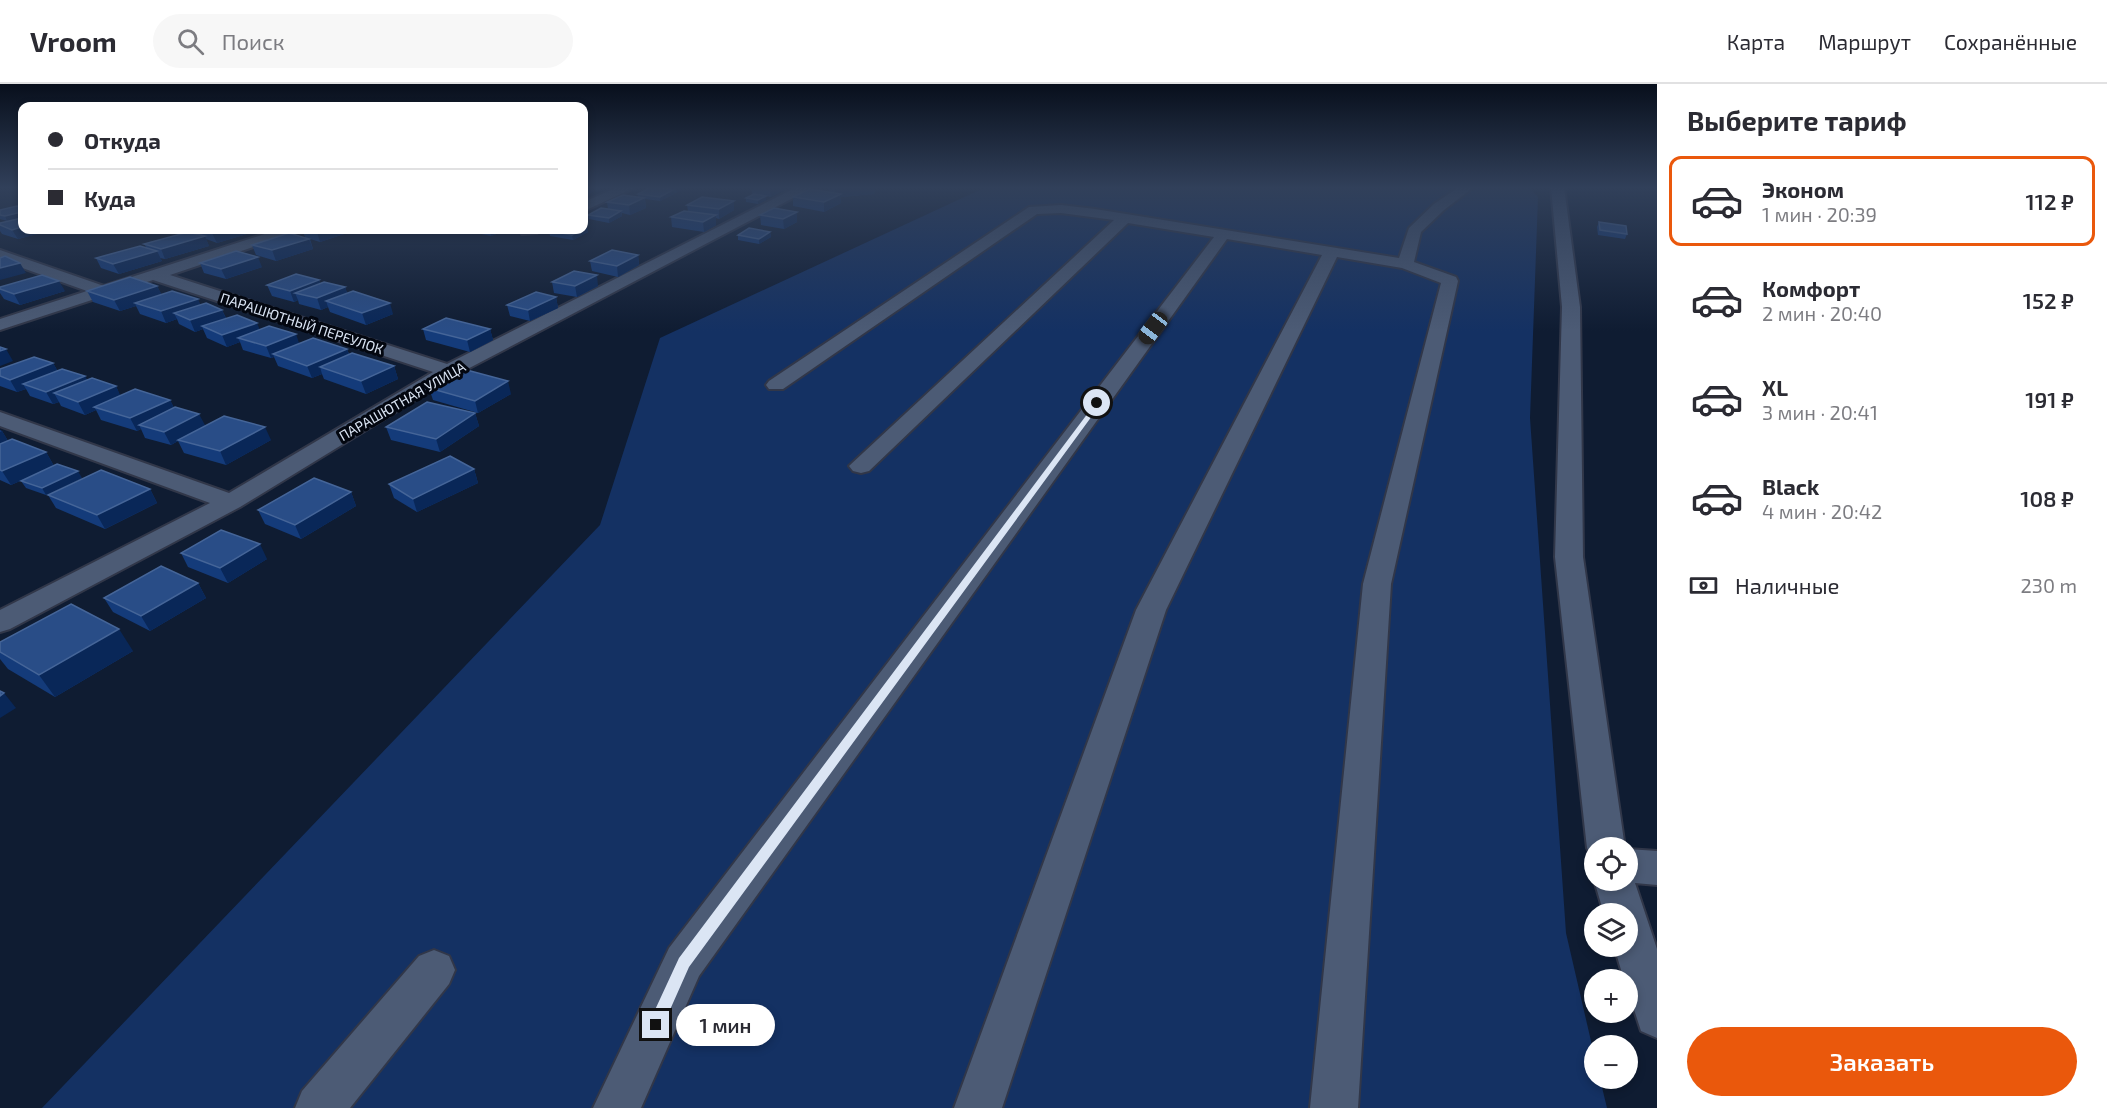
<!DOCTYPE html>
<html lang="ru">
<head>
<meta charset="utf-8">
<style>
  :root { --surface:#fff; --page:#f7f7f7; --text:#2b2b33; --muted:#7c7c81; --line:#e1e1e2; --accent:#ea580c }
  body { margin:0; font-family:"Exo 2",sans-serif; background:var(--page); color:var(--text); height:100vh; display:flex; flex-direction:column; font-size:22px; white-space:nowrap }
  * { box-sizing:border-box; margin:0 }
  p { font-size:20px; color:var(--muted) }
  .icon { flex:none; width:33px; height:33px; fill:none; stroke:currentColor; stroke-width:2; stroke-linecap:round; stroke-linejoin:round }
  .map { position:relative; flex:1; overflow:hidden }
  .drawer { display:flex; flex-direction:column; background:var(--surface); width:450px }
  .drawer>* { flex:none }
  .banner { position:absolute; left:18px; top:18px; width:570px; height:132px; border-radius:12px; box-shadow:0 3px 9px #0003; display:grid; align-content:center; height:132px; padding:0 30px; background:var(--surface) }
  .buttons { position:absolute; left:1584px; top:753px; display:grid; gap:12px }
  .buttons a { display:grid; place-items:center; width:54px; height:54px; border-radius:50%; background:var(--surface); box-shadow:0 3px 9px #0003; font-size:30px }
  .end { position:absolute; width:27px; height:27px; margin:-14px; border:8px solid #dbe5f4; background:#111; box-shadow:0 0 0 3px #111 }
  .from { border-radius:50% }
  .bubble { position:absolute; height:42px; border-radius:21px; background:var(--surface); box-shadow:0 3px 9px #0003; font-size:20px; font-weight:600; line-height:42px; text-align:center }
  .car { position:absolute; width:18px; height:36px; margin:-18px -9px; border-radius:8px; box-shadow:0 0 4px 2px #0007; background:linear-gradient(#222 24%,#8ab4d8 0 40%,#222 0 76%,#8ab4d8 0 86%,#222 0) }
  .banner b { display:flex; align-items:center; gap:21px; height:57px; font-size:22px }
  .banner b+b { border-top:2px solid var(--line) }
  .banner i { width:15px; height:15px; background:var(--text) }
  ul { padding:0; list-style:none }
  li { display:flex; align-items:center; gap:18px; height:90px; margin:0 12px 9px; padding:0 18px; border:3px solid transparent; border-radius:12px }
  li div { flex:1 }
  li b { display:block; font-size:22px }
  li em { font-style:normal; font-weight:600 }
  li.active { border-color:var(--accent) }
  li>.icon { width:54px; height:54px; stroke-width:1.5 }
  h2 { padding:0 30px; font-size:27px; line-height:72px }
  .pay { display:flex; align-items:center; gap:15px; height:66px; padding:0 30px; font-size:22px }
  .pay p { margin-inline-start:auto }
  .cta { display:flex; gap:12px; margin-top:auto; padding:12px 30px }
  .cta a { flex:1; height:69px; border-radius:36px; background:var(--accent); color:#fff; font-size:24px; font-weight:600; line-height:69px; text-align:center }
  header { display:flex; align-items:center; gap:36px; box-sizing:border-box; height:84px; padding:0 30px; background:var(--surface); border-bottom:2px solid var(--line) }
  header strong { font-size:28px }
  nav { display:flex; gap:33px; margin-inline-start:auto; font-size:21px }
  .search { width:420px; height:54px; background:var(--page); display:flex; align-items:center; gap:15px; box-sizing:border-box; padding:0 21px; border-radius:33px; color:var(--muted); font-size:22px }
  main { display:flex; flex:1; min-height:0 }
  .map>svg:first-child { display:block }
  .green { fill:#143163 }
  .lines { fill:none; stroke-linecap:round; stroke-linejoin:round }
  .minor-casing { stroke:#313749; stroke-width:4 }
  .minor { fill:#4c5b75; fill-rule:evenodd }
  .wall { fill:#143b7a }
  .shaded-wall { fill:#092758 }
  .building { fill:#294d87; stroke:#456598; stroke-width:1.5 }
  .route { fill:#dbe5f4 }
  .labels { text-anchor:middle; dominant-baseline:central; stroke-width:6; stroke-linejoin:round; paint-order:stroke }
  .far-street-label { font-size:14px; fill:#dbe5f4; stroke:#030710 }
</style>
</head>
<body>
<header>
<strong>Vroom</strong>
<div class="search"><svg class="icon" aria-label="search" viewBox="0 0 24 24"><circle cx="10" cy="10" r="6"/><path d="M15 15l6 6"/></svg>Поиск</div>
<nav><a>Карта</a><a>Маршрут</a><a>Сохранённые</a></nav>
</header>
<main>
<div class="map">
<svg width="1657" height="1024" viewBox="0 0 1657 1024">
  <rect width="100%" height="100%" fill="#0f1c32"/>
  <path class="green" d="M986 103H1529L1538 113 1530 334 1566 849 1594 970V994L1600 995 1607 1024H42L600 441 660 254Z"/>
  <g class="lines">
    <defs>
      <g id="minor">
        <path d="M618 103H636L584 127V118Z"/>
        <path d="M797 103H814L456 291 240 423 10 545 0 548V526L210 419 0 342V328L229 409 433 288 153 196 0 246V235L87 207 0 176V166L104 202 277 146H297L295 149 170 191 447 280Z"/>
        <path d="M1459 103H1474L1444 126 1421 148 1414 178 1456 193 1458 197 1391 500 1358 1024H1310L1363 500 1441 199 1402 184 1337 173 1166 526 1002 1024H954L1136 526 1322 171 1227 155 699 892 641 1024H593L669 864 1214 153 1128 139 869 387 861 389 853 387 849 382 1114 136 1061 129 1037 130 783 305H769L766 301 769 297 1029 123 1061 121 1095 125 1399 174 1409 144 1434 120Z"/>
        <path d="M1551 103H1564L1580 223 1583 473 1625 764H1594V776L1587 764 1555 473 1562 223Z"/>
        <path d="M521 146H539L537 149 522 150Z"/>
        <path d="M1628 765 1657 767V801L1635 799 1657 865V954L1641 947 1628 907V896H1624L1614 862H1628V830H1604L1594 796H1628Z"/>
        <path d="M434 866 449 872 455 886 449 900 350 1024H295L302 1007 419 872Z"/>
      </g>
    </defs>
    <use href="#minor" class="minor-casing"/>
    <use href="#minor" class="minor"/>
  </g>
  <g class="wall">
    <path d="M584 103H604L598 106 592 105 593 108Z"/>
    <path d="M651 103H687L676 109 673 108 674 110 660 117 645 115 646 124 630 131 622 129V132L609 139 589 135 588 131 608 125 607 118 638 113V110Z"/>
    <path d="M752 103H786V105L771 113 766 112V116L758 120 746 118V114L753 110H752Z"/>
    <path d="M827 103H875L874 110 841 113V119L824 128 793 122V113L830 108Z"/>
    <path d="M734 117V126L719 135 716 134V141L704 148 672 143 671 133 688 127 687 121Z"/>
    <path d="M22 123V133L7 137 0 135V126Z"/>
    <path d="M760 131 797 138 784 145 761 141Z"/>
    <path d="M1599 138 1627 150 1625 155 1598 151 1597 143Z"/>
    <path d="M0 139 22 146H53L18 155 2 150 0 147Z"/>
    <path d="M587 144 588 148 573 156 550 152 549 147Z"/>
    <path d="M199 146H260L217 159 206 155 209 162 165 175 160 174 162 177 119 190 101 184 96 174 146 163 144 160 201 151Z"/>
    <path d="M302 146H349L350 148 320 158 310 155 313 165 276 177 256 171 252 161 305 153Z"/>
    <path d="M471 146H507L491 152 472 148Z"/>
    <path d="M770 148 771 153 759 160 738 156V151Z"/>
    <path d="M638 171 639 181 618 193 592 187 590 177Z"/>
    <path d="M200 179 262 183 226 195 204 189Z"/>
    <path d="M319 196 320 199 345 203 347 209 393 230 366 241 330 228 328 223 321 226 299 220 298 216 294 218 272 212 267 201Z"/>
    <path d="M552 198 598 202 577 213 554 209Z"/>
    <path d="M157 202 161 210 222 226 226 234 260 246 300 259 347 265 349 270 394 282 398 295 366 310 324 295 322 290 312 294 278 282 274 273 271 274 243 266 240 258 227 263 207 254 203 245 195 248 179 240 177 235 166 239 140 230 136 222 120 227 93 218 87 207Z"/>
    <path d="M0 203 65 207 20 221 4 215 0 209Z"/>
    <path d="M556 213 558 224 530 237 510 232 507 221Z"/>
    <path d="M423 245H490L493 256 470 268 426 256Z"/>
    <path d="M53 279 57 286 87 296 116 302 120 312 170 316 174 324 205 342 271 356 226 381 184 369 178 357 171 361 145 354 141 345 137 347 101 336 96 326 85 331 61 322 59 318 53 320 30 312 26 305 17 308 0 302V285Z"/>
    <path d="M429 304 511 310 478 329 433 316Z"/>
    <path d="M475 329 479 342 440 368 391 356 386 343Z"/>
    <path d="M0 346 2 347 8 357 46 368 54 382 11 401 0 396Z"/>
    <path d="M474 385 478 399 417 428 394 414 389 400Z"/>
    <path d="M82 394 46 411 26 404 21 397Z"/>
    <path d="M150 405 157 419 105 445 56 424 48 411Z"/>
    <path d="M351 408 356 422 301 455 265 440 258 426Z"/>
    <path d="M181 469 267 475 228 499 188 483Z"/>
    <path d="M198 499 206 514 150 547 113 528 104 514Z"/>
    <path d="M0 558 133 567 55 613 8 585 0 575Z"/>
  </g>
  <g class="shaded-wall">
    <path d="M584 103H592L593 108 584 112Z"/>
    <path d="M678 103H687L676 109V104Z"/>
    <path d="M772 103H786V105L771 113 770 104Z"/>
    <path d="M847 103H875L874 110 841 113V119L824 128V118L835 113V104Z"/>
    <path d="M673 106 674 110 660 117V113Z"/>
    <path d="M766 112V116L758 120V116Z"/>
    <path d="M644 114 646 124 630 131 629 121Z"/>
    <path d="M734 117V126L719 135V125Z"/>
    <path d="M621 127 622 132 609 139V134Z"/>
    <path d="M22 128V133L7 137 5 132Z"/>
    <path d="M797 128V138L784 145 783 135Z"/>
    <path d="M716 131V141L704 148 703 138Z"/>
    <path d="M22 143V146H53L18 155 12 146Z"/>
    <path d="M587 144 588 148 573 156 572 151Z"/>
    <path d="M223 146H260L217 159 212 149Z"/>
    <path d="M325 146H349L350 148 320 158 317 148Z"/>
    <path d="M494 146H507L491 152 490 147Z"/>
    <path d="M770 148 771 153 759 160V155Z"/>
    <path d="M205 152 209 162 165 175 161 165Z"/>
    <path d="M309 155 313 165 276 177 272 166Z"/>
    <path d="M157 167 162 177 119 190 113 180Z"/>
    <path d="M638 171 639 181 618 193 617 182Z"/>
    <path d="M258 173 262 183 226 195 221 185Z"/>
    <path d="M20 179 26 189 0 196V184Z"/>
    <path d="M597 191 598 202 577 213 575 202Z"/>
    <path d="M319 196 323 207 295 209 298 216 294 218 290 207Z"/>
    <path d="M59 197 65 207 20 221 14 210Z"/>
    <path d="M157 202 163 213 135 219 136 222 120 227 114 216Z"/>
    <path d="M345 203 349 214 326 217 328 223 321 226 317 214Z"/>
    <path d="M556 213 558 224 530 237 528 226Z"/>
    <path d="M198 215 203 226 174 229 177 235 166 239 161 227Z"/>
    <path d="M390 219 393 230 366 241 362 229Z"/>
    <path d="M222 226 227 237 202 242 203 245 195 248 190 236Z"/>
    <path d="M257 239 262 251 238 254 240 258 227 263 222 251Z"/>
    <path d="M490 245 493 256 470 268 467 256Z"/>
    <path d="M296 250 300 262 273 270 274 273 271 274 266 262Z"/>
    <path d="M6 265 13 277 0 282V267Z"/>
    <path d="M347 265 351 277 320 283 322 290 312 294 307 282Z"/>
    <path d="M53 279 60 291 23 300 26 305 17 308 10 296Z"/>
    <path d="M394 282 398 295 366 310 361 297Z"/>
    <path d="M85 292 92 304 54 309 59 318 53 320 46 308Z"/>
    <path d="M508 297 511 310 478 329 475 317Z"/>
    <path d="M116 302 122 315 94 323 96 326 85 331 78 318Z"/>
    <path d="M170 316 176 328 139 341 141 345 137 347 130 334Z"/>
    <path d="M475 329 479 342 440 368 436 355Z"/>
    <path d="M199 330 206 343 178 356V357L171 361 164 348Z"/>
    <path d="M265 343 271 356 226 381 220 367Z"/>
    <path d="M2 347 10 360 0 364V348Z"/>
    <path d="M46 368 54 382 11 401 2 387Z"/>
    <path d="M474 385 478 399 417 428 413 415Z"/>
    <path d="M78 387 82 394 46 411 42 404Z"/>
    <path d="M150 405 157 419 105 445 97 431Z"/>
    <path d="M351 408 356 422 301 455 295 441Z"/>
    <path d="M260 460 267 475 228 499 220 484Z"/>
    <path d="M198 499 206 514 150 547 141 532Z"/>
    <path d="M119 545 133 567 55 613 39 591Z"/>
    <path d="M4 609 16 624 0 634V612Z"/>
  </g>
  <g class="building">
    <path d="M651 103H655L673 106 660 113 638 110Z"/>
    <path d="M810 105 841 110 824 118 793 113Z"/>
    <path d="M754 110 766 112 758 116 746 114Z"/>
    <path d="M623 111 644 114 629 121 607 118Z"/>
    <path d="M702 113 734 117 719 125 687 121Z"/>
    <path d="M17 122 22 123V128L5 132 0 131V126Z"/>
    <path d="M601 124 621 127 609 134 588 131Z"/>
    <path d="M774 124 797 128 783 135 760 131Z"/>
    <path d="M684 127 716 131 703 138 671 133Z"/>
    <path d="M22 134V143L12 146 0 141V139Z"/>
    <path d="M1599 138 1626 142 1627 150 1600 146Z"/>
    <path d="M749 144 770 148 759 155 738 151Z"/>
    <path d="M202 146H223L212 149Z"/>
    <path d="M306 146H325L317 148Z"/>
    <path d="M553 146H583L572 151 549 147Z"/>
    <path d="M188 148 205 152 161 165 144 160Z"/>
    <path d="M289 149 309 155 272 166 252 161Z"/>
    <path d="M140 162 157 167 113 180 96 174Z"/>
    <path d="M612 166 638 171 617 182 590 177Z"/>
    <path d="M236 167 258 173 221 185 200 179Z"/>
    <path d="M5 172 20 179 0 184V174Z"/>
    <path d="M574 187 597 191 575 202 552 198Z"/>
    <path d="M296 190 319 196 290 207 267 201Z"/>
    <path d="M42 191 59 197 14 210 0 205V203Z"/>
    <path d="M130 193 157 202 114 216 87 207Z"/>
    <path d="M324 198 345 203 317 214 295 209Z"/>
    <path d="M172 207 198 215 161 227 135 219Z"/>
    <path d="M353 207 390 219 362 229 326 217Z"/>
    <path d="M536 208 556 213 528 226 507 221Z"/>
    <path d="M206 219 222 226 190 236 174 229Z"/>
    <path d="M237 231 257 239 222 251 202 242Z"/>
    <path d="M446 234 490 245 467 256 423 245Z"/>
    <path d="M269 242 296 250 266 262 238 254Z"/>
    <path d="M313 254 347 265 307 282 273 270Z"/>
    <path d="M0 263 6 265 0 267Z"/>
    <path d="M352 269 394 282 361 297 320 283Z"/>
    <path d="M34 273 53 279 10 296 0 292V285Z"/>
    <path d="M62 285 85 292 46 308 23 300Z"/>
    <path d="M463 285 508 297 475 317 429 304Z"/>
    <path d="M92 294 116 302 78 318 54 309Z"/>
    <path d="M135 305 170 316 130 334 94 323Z"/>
    <path d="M427 318 475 329 436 355 386 343Z"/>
    <path d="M175 323 199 330 164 348 139 341Z"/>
    <path d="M224 332 265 343 220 367 178 356Z"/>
    <path d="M12 355 46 368 2 387 0 386V360Z"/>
    <path d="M450 372 474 385 413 415 389 400Z"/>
    <path d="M57 380 78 387 42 404 21 397Z"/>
    <path d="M101 386 150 405 97 431 48 411Z"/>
    <path d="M314 394 351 408 295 441 258 426Z"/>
    <path d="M221 446 260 460 220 484 181 469Z"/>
    <path d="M161 482 198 499 141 532 104 514Z"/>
    <path d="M71 520 119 545 39 591 0 568V558Z"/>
    <path d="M0 607 4 609 0 612Z"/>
  </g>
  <linearGradient id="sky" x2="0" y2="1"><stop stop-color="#080f1c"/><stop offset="0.42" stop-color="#31405a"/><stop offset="1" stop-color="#31405a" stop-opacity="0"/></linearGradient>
  <rect width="1657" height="247" fill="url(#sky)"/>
  <path class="route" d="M1097 317 1100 321 689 883 661 946 656 948 650 946 648 941 679 874Z"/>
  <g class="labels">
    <g class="far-street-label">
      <text transform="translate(302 239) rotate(18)">ПАРАШЮТНЫЙ ПЕРЕУЛОК</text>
      <text transform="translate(402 317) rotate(-30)">ПАРАШЮТНАЯ УЛИЦА</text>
    </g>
  </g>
</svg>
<div class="buttons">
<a><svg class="icon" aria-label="locate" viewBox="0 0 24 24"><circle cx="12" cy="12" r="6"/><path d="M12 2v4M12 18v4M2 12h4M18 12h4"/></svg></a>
<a><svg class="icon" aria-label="layers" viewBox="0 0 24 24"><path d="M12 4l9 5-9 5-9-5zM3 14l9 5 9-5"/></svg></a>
<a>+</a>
<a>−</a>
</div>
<i class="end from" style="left:1097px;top:319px"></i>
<i class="end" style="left:656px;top:941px"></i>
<div class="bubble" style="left:676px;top:920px;width:99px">1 мин</div>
<i class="car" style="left:1153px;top:244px;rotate:217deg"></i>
<div class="banner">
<b><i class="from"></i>Откуда</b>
<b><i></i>Куда</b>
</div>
</div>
<section class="drawer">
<h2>Выберите тариф</h2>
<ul>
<li class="active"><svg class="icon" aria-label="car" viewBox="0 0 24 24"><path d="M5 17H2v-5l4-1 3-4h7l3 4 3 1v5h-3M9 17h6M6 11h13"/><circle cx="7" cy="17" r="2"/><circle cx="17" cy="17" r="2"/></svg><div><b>Эконом</b><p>1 мин · 20:39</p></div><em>112 ₽</em></li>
<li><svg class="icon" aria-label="car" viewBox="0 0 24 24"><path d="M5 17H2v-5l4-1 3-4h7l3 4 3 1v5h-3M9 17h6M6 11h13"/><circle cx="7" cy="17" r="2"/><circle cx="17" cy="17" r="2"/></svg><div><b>Комфорт</b><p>2 мин · 20:40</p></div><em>152 ₽</em></li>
<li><svg class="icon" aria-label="car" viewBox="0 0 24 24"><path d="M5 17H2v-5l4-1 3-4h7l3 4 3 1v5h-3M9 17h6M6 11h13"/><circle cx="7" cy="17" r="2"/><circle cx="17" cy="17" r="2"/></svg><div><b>XL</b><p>3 мин · 20:41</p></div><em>191 ₽</em></li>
<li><svg class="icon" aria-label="car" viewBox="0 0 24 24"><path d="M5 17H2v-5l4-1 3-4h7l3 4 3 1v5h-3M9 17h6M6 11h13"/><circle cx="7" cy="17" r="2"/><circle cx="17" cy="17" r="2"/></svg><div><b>Black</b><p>4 мин · 20:42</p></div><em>108 ₽</em></li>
</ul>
<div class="pay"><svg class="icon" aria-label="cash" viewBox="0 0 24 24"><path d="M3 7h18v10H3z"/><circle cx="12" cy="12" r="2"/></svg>Наличные<p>230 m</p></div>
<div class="cta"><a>Заказать</a></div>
</section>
</main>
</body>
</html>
